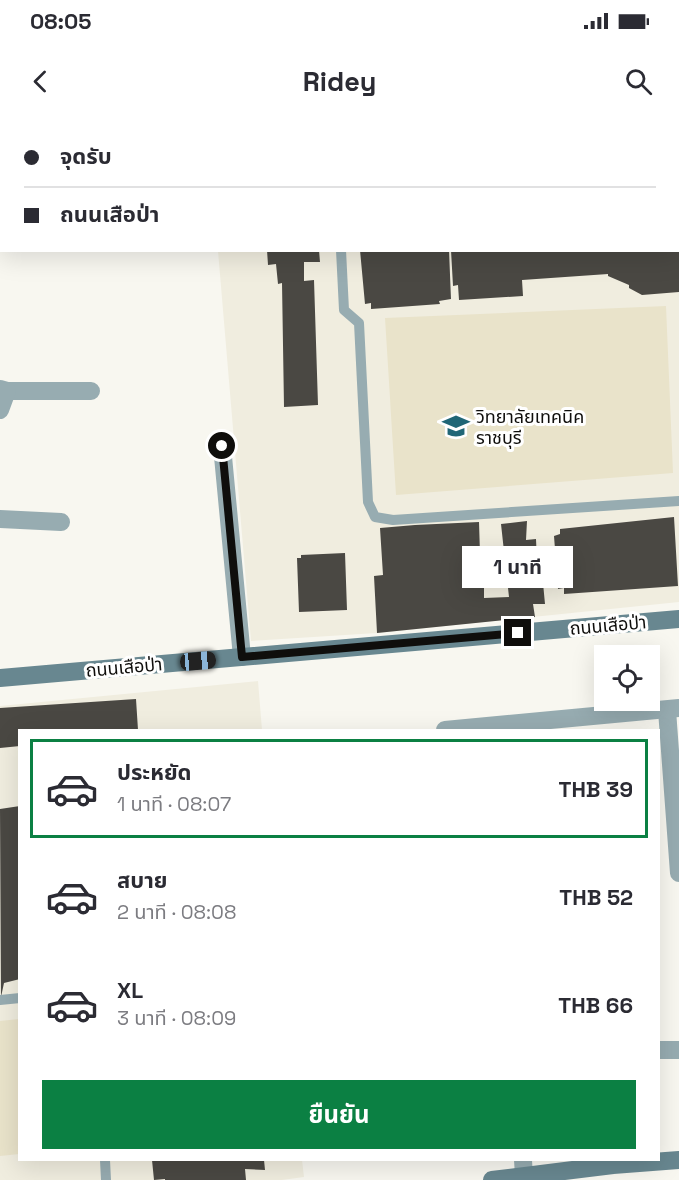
<!DOCTYPE html>
<html lang="th">
<head>
<meta charset="utf-8">
<style>
  :root { --surface:#fff; --page:#f7f7f7; --text:#2b2b33; --muted:#7c7c81; --line:#e1e1e2; --accent:#0b8043 }
  body { margin:0; font-family:"Space Grotesk","Noto Sans Thai",sans-serif; background:var(--page); color:var(--text); height:100vh; display:flex; flex-direction:column; font-size:22px; white-space:nowrap }
  * { box-sizing:border-box; margin:0 }
  p { font-size:20px; color:var(--muted) }
  .icon { flex:none; width:33px; height:33px; fill:none; stroke:currentColor; stroke-width:2; stroke-linecap:round; stroke-linejoin:round }
  .map { position:relative; flex:1; overflow:hidden }
  .panel { position:absolute; left:18px; top:609px; width:642px; height:432px; display:flex; flex-direction:column; background:var(--surface); border-radius:0px; box-shadow:0 6px 24px #0002 }
  .panel>* { flex:none }
  .hud { position:absolute; left:0px; top:0px; width:680px; height:132px; box-shadow:0 6px 24px #0002; display:grid; align-content:center; height:132px; padding:0 24px; background:var(--surface) }
  .fabs { position:absolute; left:594px; top:525px; display:grid; gap:12px }
  .fabs a { display:grid; place-items:center; width:66px; height:66px; border-radius:0px; background:var(--surface); box-shadow:0 6px 24px #0002; font-size:30px }
  .end { position:absolute; width:27px; height:27px; margin:-14px; border:8px solid #0f0e0c; background:#fff; box-shadow:0 0 0 3px #fff }
  .from { border-radius:50% }
  .bubble { position:absolute; height:42px; border-radius:0px; background:var(--surface); box-shadow:0 6px 24px #0002; font-size:20px; font-weight:700; line-height:42px; text-align:center }
  .car { position:absolute; width:18px; height:36px; margin:-18px -9px; border-radius:8px; box-shadow:0 0 4px 2px #0007; background:linear-gradient(#222 24%,#8ab4d8 0 40%,#222 0 76%,#8ab4d8 0 86%,#222 0) }
  .hud b { display:flex; align-items:center; gap:21px; height:57px; font-size:22px }
  .hud b+b { border-top:2px solid var(--line) }
  .hud i { width:15px; height:15px; background:var(--text) }
  ul { padding:10px 0 0; list-style:none }
  li { display:flex; align-items:center; gap:18px; height:99px; margin:0 12px 9px; padding:0 12px; border:3px solid transparent; border-radius:0px }
  li div { flex:1 }
  li b { display:block; font-size:22px }
  li em { font-style:normal; font-weight:700 }
  li.selected { border-color:var(--accent) }
  li>.icon { width:54px; height:54px; stroke-width:1.5 }
  .primary-button { display:flex; gap:12px; margin-top:auto; padding:12px 24px }
  .primary-button a { flex:1; height:69px; border-radius:0px; background:var(--accent); color:#fff; font-size:24px; font-weight:700; line-height:69px; text-align:center }
  .status { display:flex; justify-content:space-between; align-items:center; height:42px; padding:0 30px; background:var(--surface); direction:ltr }
  .status svg { height:16px; fill:currentColor }
  header { display:flex; justify-content:space-between; align-items:center; height:78px; padding:0 24px; background:var(--surface); font-size:27px; font-weight:700 }
  .map>svg:first-child { display:block }
  .built { fill:#f0eddf }
  .green { fill:#e9e3ca }
  .building { fill:#4a4843 }
  .lines { fill:none; stroke-linecap:round; stroke-linejoin:round }
  .lane { stroke:#97acb1; stroke-width:10 }
  .street { stroke:#97acb1; stroke-width:18 }
  .secondary { stroke:#688790; stroke-width:18 }
  .route { stroke:#0f0e0c; stroke-width:8 }
  .labels { text-anchor:middle; dominant-baseline:central; stroke-width:6; stroke-linejoin:round; paint-order:stroke }
  .poi-label { font-size:18px; fill:#0f0e0c; stroke:#fff; text-anchor:start }
  .street-label { font-size:18px; fill:#0f0e0c; stroke:#fff }
</style>
</head>
<body>
<div class="status"><b>08:05</b><svg viewBox="0 0 49 12"><path d="M0 12V9h3v3zM5 12V6h3v6zM10 12V3h3v9zM15 12V0h3v12zM26 1h20v11H26zM47 4h2v5h-2z"/></svg></div>
<header><svg class="icon" aria-label="back" viewBox="0 0 24 24"><path d="M15 5l-7 7 7 7"/></svg>Ridey<svg class="icon" aria-label="search" viewBox="0 0 24 24"><circle cx="10" cy="10" r="6"/><path d="M15 15l6 6"/></svg></header>
<div class="map">
<svg width="679" height="1060" viewBox="0 0 679 1060">
  <rect width="100%" height="100%" fill="#f8f7f0"/>
  <g class="built">
    <path d="M208 0H679V482L377 513 251 521 218 131 678 130V2H208Z"/>
    <path d="M258 561 262 610H20V1040H302L304 1057 282 1060H0V586Z"/>
  </g>
  <g class="green">
    <path d="M666 186 673 353 396 375 385 198Z"/>
    <path d="M19 899V1034L0 1036V901Z"/>
  </g>
  <g class="building">
    <path d="M267 130H319L320 142H304V161L314 160 318 285 284 287 282 163 278 164 276 144 268 145Z"/>
    <path d="M360 130H449L451 179 439 181 440 184 371 189V183L365 184Z"/>
    <path d="M451 130H679V172L642 175 629 168V165L608 156V154L522 160 523 176 459 180 458 165 453 166Z"/>
    <path d="M674 397 678 466 564 474V468L558 469 554 416 560 414V409Z"/>
    <path d="M527 401 526 420 536 419 537 442H541L545 484H533L535 497 377 513 374 456 383 455 380 408 415 405 479 402 480 434 493 433 495 467 484 468V478L509 477 501 404Z"/>
    <path d="M345 433 347 490 299 492 297 438H301V435Z"/>
    <path d="M136 579 138 610H20V626L0 628V588Z"/>
    <path d="M20 686V859L4 863 1 877 0 689Z"/>
    <path d="M152 1040H264L265 1050 245 1049 246 1060H165V1059L154 1060Z"/>
  </g>
  <g class="lines">
    <g class="lane">
      <path d="M356 0V2"/>
      <path d="M678 13H679"/>
      <path d="M341 130 344 190 359 203 368 382 375 397 393 400 679 381"/>
      <path d="M0 880 20 878"/>
      <path d="M105 1040 106 1060"/>
    </g>
    <g class="street">
      <path d="M0 269 7 271H91"/>
      <path d="M0 290 7 271"/>
      <path d="M222 326 242 537"/>
      <path d="M0 399 61 402"/>
      <path d="M667 590 679 753"/>
      <path d="M445 610 679 588"/>
      <path d="M658 930H679"/>
      <path d="M523 1040 524 1056"/>
    </g>
    <g class="secondary">
      <path d="M0 558 679 499"/>
      <path d="M492 1060 613 1045 679 1040"/>
    </g>
  </g>
  <g class="lines">
    <path class="route" d="M222 326 242 537 518 513"/>
  </g>
  <defs>
    <symbol id="university-bare" viewBox="-9 -9 18 18"><path d="M0-5L7-2L0 1L-7-2ZM-4 1L0 2.5L4 1V4Q0 6-4 4Z" fill="#206676" stroke="#fff" stroke-width="2.5" paint-order="stroke"/></symbol>
  </defs>
  <g fill-rule="evenodd">
    <use href="#university-bare" x="437" y="287" width="38" height="38"/>
  </g>
  <g class="labels">
    <g class="poi-label">
      <text x="476" y="296">วิทยาลัยเทคนิค<tspan x="476" dy="21">ราชบุรี</tspan></text>
    </g>
    <g class="street-label">
      <text transform="translate(608 505) rotate(-5)">ถนนเสือป่า</text>
      <text transform="translate(124 547) rotate(-5)">ถนนเสือป่า</text>
    </g>
  </g>
</svg>
<div class="fabs">
<a><svg class="icon" aria-label="locate" viewBox="0 0 24 24"><circle cx="12" cy="12" r="6"/><path d="M12 2v4M12 18v4M2 12h4M18 12h4"/></svg></a>
</div>
<i class="end from" style="left:222px;top:326px"></i>
<i class="end" style="left:518px;top:513px"></i>
<div class="bubble" style="left:462px;top:426px;width:111px">1 นาที</div>
<i class="car" style="left:198px;top:541px;rotate:85deg"></i>
<div class="hud">
<b><i class="from"></i>จุดรับ</b>
<b><i></i>ถนนเสือป่า</b>
</div>
<section class="panel">
<ul>
<li class="selected"><svg class="icon" aria-label="car" viewBox="0 0 24 24"><path d="M5 17H2v-5l4-1 3-4h7l3 4 3 1v5h-3M9 17h6M6 11h13"/><circle cx="7" cy="17" r="2"/><circle cx="17" cy="17" r="2"/></svg><div><b>ประหยัด</b><p>1 นาที · 08:07</p></div><em>THB 39</em></li>
<li><svg class="icon" aria-label="car" viewBox="0 0 24 24"><path d="M5 17H2v-5l4-1 3-4h7l3 4 3 1v5h-3M9 17h6M6 11h13"/><circle cx="7" cy="17" r="2"/><circle cx="17" cy="17" r="2"/></svg><div><b>สบาย</b><p>2 นาที · 08:08</p></div><em>THB 52</em></li>
<li><svg class="icon" aria-label="car" viewBox="0 0 24 24"><path d="M5 17H2v-5l4-1 3-4h7l3 4 3 1v5h-3M9 17h6M6 11h13"/><circle cx="7" cy="17" r="2"/><circle cx="17" cy="17" r="2"/></svg><div><b>XL</b><p>3 นาที · 08:09</p></div><em>THB 66</em></li>
</ul>
<div class="primary-button"><a>ยืนยัน</a></div>
</section>
</div>
</body>
</html>
